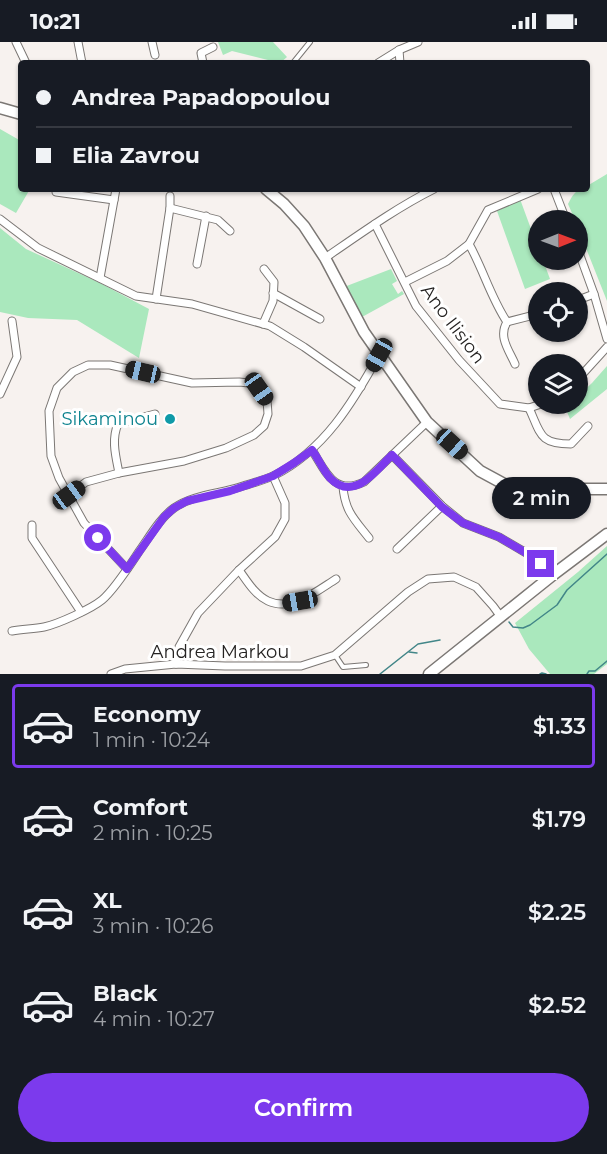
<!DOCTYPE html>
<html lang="en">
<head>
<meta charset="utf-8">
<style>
  :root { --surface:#171b24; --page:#20242c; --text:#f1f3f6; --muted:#9ea1a6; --line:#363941; --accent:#7c3aed }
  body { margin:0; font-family:Montserrat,sans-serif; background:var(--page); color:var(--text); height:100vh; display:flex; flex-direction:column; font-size:22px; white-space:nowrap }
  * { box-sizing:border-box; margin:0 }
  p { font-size:20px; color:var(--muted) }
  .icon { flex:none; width:33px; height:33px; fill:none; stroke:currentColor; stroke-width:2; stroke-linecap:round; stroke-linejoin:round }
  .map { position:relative; height:632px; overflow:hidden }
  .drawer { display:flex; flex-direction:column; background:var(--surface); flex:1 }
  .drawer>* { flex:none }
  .hud { position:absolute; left:18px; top:18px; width:572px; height:132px; border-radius:6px; box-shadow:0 2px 4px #0004; display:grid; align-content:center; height:132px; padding:0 18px; background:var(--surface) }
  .needle { width:39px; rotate:89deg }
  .buttons { position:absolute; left:528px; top:168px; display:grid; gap:12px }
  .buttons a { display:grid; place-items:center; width:60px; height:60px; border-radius:50%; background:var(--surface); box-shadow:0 2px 4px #0004; font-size:30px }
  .end { position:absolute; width:27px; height:27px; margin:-14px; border:8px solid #7c3aed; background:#fff; box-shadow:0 0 0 3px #fff }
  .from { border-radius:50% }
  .bubble { position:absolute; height:42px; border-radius:21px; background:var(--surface); box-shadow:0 2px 4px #0004; font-size:20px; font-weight:600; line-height:42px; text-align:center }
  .car { position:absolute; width:18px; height:36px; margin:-18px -9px; border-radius:8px; box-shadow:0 0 4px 2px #0007; background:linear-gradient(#222 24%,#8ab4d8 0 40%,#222 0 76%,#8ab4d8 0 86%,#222 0) }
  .hud b { display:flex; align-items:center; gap:21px; height:57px; font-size:22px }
  .hud b+b { border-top:2px solid var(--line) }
  .hud i { width:15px; height:15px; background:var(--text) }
  ul { padding:10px 0 0; list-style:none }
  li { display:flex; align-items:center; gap:18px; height:84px; margin:0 12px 9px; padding:0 6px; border:3px solid transparent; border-radius:6px }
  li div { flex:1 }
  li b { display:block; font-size:22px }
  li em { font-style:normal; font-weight:600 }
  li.on { border-color:var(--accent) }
  li>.icon { width:54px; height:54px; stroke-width:1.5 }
  .primary-button { display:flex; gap:12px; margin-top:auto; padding:12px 18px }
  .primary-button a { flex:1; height:69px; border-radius:36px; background:var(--accent); color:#fff; font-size:24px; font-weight:600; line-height:69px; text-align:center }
  .status { display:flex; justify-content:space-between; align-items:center; height:42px; padding:0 30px; background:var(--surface); direction:ltr }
  .status svg { height:16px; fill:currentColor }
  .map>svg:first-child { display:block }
  .green { fill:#aae8bd }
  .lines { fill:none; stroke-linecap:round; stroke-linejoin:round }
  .stream { stroke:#428688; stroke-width:1.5 }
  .lane-casing { stroke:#7b7774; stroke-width:6 }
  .street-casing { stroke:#7b7774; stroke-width:9 }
  .secondary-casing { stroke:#7b7774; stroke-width:13 }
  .lane { stroke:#fff; stroke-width:4 }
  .street { stroke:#fff; stroke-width:7 }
  .secondary { stroke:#fff; stroke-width:10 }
  .route { stroke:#7c3aed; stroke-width:8 }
  .culture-dot { fill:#0f9aa8; stroke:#fff; stroke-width:2 }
  .labels { text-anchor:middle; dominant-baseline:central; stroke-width:6; stroke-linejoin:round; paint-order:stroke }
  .street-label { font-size:18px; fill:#252322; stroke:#fff }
  .culture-label { font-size:18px; fill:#0d838f; stroke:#fff; text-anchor:end }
</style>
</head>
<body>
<div class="status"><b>10:21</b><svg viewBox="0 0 49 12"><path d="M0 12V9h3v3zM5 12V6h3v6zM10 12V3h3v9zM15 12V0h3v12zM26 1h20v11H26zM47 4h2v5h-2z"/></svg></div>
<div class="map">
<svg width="607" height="632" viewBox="0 0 607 632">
  <rect width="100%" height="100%" fill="#f7f2ef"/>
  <g class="green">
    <path d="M218 0H273L287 15 280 21 232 9 223 13Z"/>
    <path d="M0 87 21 99V147H30L16 171 0 162Z"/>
    <path d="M607 132V259L578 186V178H575L568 162C573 153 575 147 586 147L587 144Z"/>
    <path d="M520 157 538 206V218H543L550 237 525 247 497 169Z"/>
    <path d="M0 186 26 207 100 241 149 267 139 316 77 278 28 276 0 270Z"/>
    <path d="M391 227 397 239 392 242 398 252 402 249 404 252 362 275 344 245Z"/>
    <path d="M607 324V347L570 377 565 365 569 362H578V354L592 341Z"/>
    <path d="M607 504V622L594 632H550L529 607 515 581 578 530Z"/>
  </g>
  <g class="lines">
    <g class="stream">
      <path d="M509 580 513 585 523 586 530 583 557 563 567 548 607 512"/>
      <path d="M409 610 417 611"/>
      <path d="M380 632 418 602 440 598"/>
      <path d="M540 632 542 631 546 632"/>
      <path d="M587 632 589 629H595L607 619"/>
    </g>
    <defs>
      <g id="lane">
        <path d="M293 21 310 0"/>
        <path d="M335 613 343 625 366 623"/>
      </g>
      <g id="street">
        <path d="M16 0 26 21"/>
        <path d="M78 0 82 21"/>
        <path d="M152 0 155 13"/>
        <path d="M399 8 400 21"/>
        <path d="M203 21 201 11 213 5"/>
        <path d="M378 21 399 8 418 0"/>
        <path d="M554 147 566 178"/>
        <path d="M56 150 114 158"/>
        <path d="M170 166 218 178 230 189"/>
        <path d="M0 177 38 206 136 254 192 262 270 284 304 305 361 345"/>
        <path d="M375 182 416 264 459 318 500 362 529 366 541 362"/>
        <path d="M469 202C483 227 491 256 507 280 498 295 509 308 515 322"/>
        <path d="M578 208 594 252 607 297"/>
        <path d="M325 216C360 192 396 166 434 147"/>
        <path d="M197 222 206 174"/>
        <path d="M100 236 116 147"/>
        <path d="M405 240 447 219 469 202 488 168 538 147"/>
        <path d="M273 251 320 277"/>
        <path d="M156 257 170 166V154"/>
        <path d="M578 258 594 252"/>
        <path d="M507 280 538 272"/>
        <path d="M263 282 273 259 274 240 264 227"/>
        <path d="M578 337 607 305"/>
        <path d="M0 352 17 315 12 279"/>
        <path d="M529 366C541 392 539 402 571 402L588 384"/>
        <path d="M312 408C326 430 334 454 364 440L427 380"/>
        <path d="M392 413 442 464 463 481 499 495 528 512 554 532"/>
        <path d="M119 431C116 415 111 398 118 382L155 372"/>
        <path d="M343 445C345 469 354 477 369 496"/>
        <path d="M69 453 86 440 119 431 184 419 226 406 254 393 264 384 268 372 267 358 259 347 249 341 239 340 192 341 110 323H88L73 330 57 346 49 369 51 414 59 436 84 481 127 527"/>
        <path d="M32 483V496L81 570"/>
        <path d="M397 507 442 464"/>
        <path d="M239 528C247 539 255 553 268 559 292 570 317 549 336 537"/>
        <path d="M12 589C23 587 34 587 44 585 58 582 91 567 102 558 115 547 130 523 140 508 150 494 160 476 174 466 194 452 221 452 243 444 253 441 264 438 273 434 324 409 353 360 379 313"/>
        <path d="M176 622 179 605 198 571 239 528 275 495 285 477V461L273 434"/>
        <path d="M111 632 125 627 176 622 225 624H301L335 613 408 550 428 537 454 535 476 545 493 564 501 575"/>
      </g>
      <g id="secondary">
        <path d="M0 66 21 72"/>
        <path d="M266 147 284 162 304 184 325 216 364 290 427 380 480 429 504 442 532 447H607"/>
        <path d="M429 632 554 532 607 492"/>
      </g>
    </defs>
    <use href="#lane" class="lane-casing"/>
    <use href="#street" class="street-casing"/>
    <use href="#secondary" class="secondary-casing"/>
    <use href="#lane" class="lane"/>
    <use href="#street" class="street"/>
    <use href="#secondary" class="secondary"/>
  </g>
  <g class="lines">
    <path class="route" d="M98 496 127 527 164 475 174 466 187 459 230 449 273 434 294 421 312 408C318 416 323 428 330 436 354 461 376 428 392 413L442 465 463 481 499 495 528 512 541 522"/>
  </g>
  <circle class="culture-dot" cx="170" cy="377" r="6"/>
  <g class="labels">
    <g class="street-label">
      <text transform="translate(453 282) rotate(53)">Ano Ilision</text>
      <text x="220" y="610">Andrea Markou</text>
    </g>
    <g class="culture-label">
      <text x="158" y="377">Sikaminou</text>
    </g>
  </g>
</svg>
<div class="buttons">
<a><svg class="needle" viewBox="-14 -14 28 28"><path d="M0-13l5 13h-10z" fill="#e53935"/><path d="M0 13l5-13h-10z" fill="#9ea1a6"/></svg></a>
<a><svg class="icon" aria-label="locate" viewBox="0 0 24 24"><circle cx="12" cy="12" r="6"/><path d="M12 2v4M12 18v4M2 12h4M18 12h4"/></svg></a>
<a><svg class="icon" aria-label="layers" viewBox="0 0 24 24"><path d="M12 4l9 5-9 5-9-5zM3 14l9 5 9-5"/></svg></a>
</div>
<i class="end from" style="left:98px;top:496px"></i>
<i class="end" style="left:541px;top:522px"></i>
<div class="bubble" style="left:492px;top:435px;width:99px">2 min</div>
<i class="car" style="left:379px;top:313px;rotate:209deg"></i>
<i class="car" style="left:143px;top:330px;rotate:283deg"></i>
<i class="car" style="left:259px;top:347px;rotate:145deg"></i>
<i class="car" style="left:452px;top:402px;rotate:132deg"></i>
<i class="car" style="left:69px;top:453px;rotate:54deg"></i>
<i class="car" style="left:300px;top:559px;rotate:260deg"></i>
<div class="hud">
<b><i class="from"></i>Andrea Papadopoulou</b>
<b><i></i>Elia Zavrou</b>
</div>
</div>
<section class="drawer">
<ul>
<li class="on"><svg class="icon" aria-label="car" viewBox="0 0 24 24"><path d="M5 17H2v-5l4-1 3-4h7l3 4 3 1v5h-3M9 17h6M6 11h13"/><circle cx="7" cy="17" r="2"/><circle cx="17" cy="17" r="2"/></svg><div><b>Economy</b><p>1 min · 10:24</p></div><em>$1.33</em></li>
<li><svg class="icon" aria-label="car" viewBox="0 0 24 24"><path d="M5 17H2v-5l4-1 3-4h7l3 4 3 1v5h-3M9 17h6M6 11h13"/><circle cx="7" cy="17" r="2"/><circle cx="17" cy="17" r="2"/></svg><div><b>Comfort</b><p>2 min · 10:25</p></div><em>$1.79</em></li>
<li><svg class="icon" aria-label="car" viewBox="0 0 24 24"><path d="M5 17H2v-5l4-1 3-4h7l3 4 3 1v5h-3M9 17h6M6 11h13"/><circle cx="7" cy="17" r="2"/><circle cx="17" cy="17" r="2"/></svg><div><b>XL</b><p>3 min · 10:26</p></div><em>$2.25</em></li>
<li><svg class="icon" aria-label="car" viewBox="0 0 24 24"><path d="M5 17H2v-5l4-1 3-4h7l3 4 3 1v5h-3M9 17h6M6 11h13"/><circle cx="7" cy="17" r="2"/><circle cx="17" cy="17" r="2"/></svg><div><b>Black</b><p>4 min · 10:27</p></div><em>$2.52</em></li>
</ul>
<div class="primary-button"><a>Confirm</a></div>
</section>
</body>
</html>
